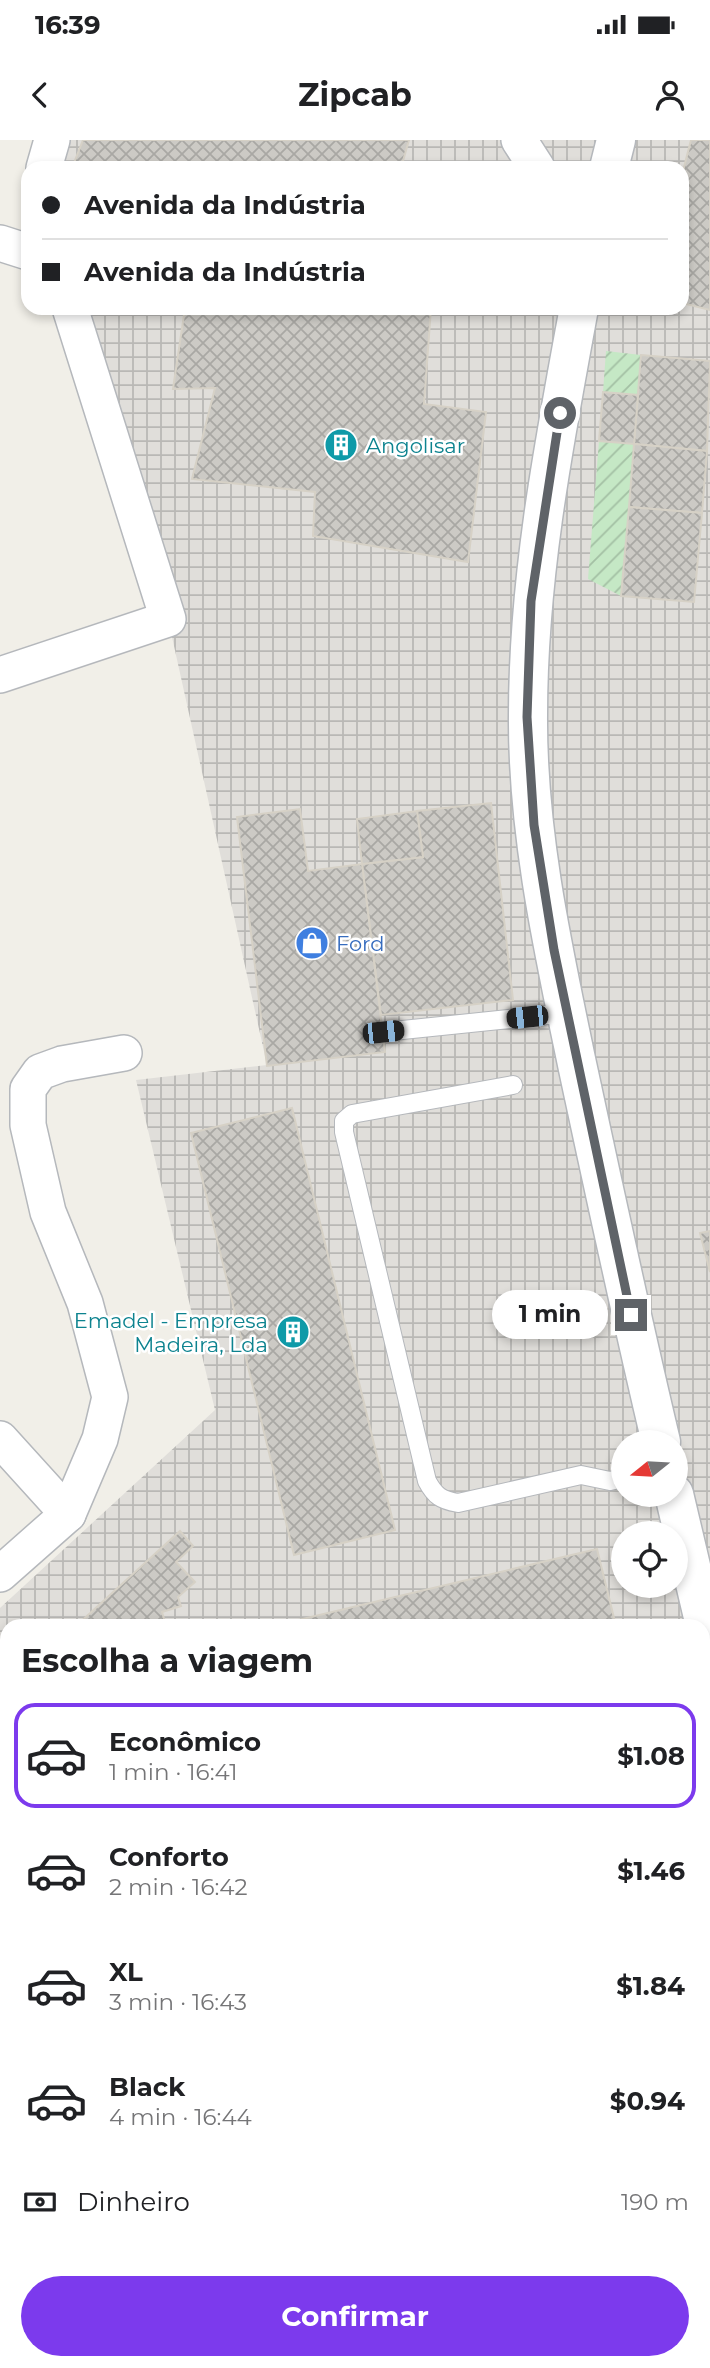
<!DOCTYPE html>
<html lang="pt">
<head>
<meta charset="utf-8">
<style>
  :root { --surface:#fff; --page:#f2f2f2; --text:#202124; --muted:#757577; --line:#e0e0e0; --accent:#7c3aed }
  body { margin:0; font-family:Montserrat,sans-serif; background:var(--page); color:var(--text); height:100vh; display:flex; flex-direction:column; font-size:26px; white-space:nowrap }
  * { box-sizing:border-box; margin:0 }
  p { font-size:23px; color:var(--muted) }
  .icon { flex:none; width:38px; height:38px; fill:none; stroke:currentColor; stroke-width:2; stroke-linecap:round; stroke-linejoin:round }
  .map { position:relative; flex:1; overflow:hidden }
  .details { position:absolute; left:0px; top:1479px; width:710px; height:751px; display:flex; flex-direction:column; background:var(--surface); border-radius:21px 21px 0 0; box-shadow:0 4px 10px #0003 }
  .details>* { flex:none }
  .guide { position:absolute; left:21px; top:21px; width:668px; height:154px; border-radius:21px; box-shadow:0 4px 10px #0003; display:grid; align-content:center; height:154px; padding:0 21px; background:var(--surface) }
  .needle { width:46px; rotate:252deg }
  .tools { position:absolute; left:611px; top:1290px; display:grid; gap:14px }
  .tools a { display:grid; place-items:center; width:77px; height:77px; border-radius:50%; background:var(--surface); box-shadow:0 4px 10px #0003; font-size:35px }
  .end { position:absolute; width:32px; height:32px; margin:-16px; border:9px solid #5f6368; background:#fff; box-shadow:0 0 0 4px #fff }
  .from { border-radius:50% }
  .bubble { position:absolute; height:49px; border-radius:24px; background:var(--surface); box-shadow:0 4px 10px #0003; font-size:23px; font-weight:700; line-height:49px; text-align:center }
  .car { position:absolute; width:21px; height:42px; margin:-21px -10px; border-radius:9px; box-shadow:0 0 5px 2px #0007; background:linear-gradient(#222 24%,#8ab4d8 0 40%,#222 0 76%,#8ab4d8 0 86%,#222 0) }
  .guide b { display:flex; align-items:center; gap:24px; height:66px; font-size:26px }
  .guide b+b { border-top:2px solid var(--line) }
  .guide i { width:18px; height:18px; background:var(--text) }
  ul { padding:0; list-style:none }
  li { display:flex; align-items:center; gap:21px; height:105px; margin:0 14px 10px; padding:0 7px; border:4px solid transparent; border-radius:21px }
  li div { flex:1 }
  li b { display:block; font-size:26px }
  li em { font-style:normal; font-weight:700 }
  li.current { border-color:var(--accent) }
  li>.icon { width:63px; height:63px; stroke-width:1.5 }
  h2 { padding:0 21px; font-size:32px; line-height:84px }
  .pay { display:flex; align-items:center; gap:18px; height:77px; padding:0 21px; font-size:26px }
  .pay p { margin-inline-start:auto }
  .primary-button { display:flex; gap:14px; margin-top:auto; padding:14px 21px }
  .primary-button a { flex:1; height:80px; border-radius:42px; background:var(--accent); color:#fff; font-size:28px; font-weight:700; line-height:80px; text-align:center }
  .status { display:flex; justify-content:space-between; align-items:center; height:49px; padding:0 35px; background:var(--surface); direction:ltr }
  .status svg { height:19px; fill:currentColor }
  header { display:flex; justify-content:space-between; align-items:center; height:91px; padding:0 21px; background:var(--surface); font-size:32px; font-weight:700 }
  .map>svg:first-child { display:block }
  .industrial { fill:url(#industrial-grid); fill-rule:evenodd }
  .garden { fill:url(#garden-furrows) }
  .building { fill:url(#building-cross-hatch); stroke:#d6d1c6; stroke-width:2 }
  .lines { fill:none; stroke-linecap:round; stroke-linejoin:round }
  .service-casing { stroke:#b5b8bc; stroke-width:20 }
  .minor-casing { stroke:#b5b8bc; stroke-width:38 }
  .tertiary-casing { stroke:#b5b8bc; stroke-width:41 }
  .primary-casing { stroke:#f2c960; stroke-width:41 }
  .service { stroke:#fff; stroke-width:18 }
  .minor { stroke:#fff; stroke-width:35 }
  .tertiary { stroke:#fff; stroke-width:38 }
  .primary { stroke:#fff2af; stroke-width:38 }
  .route { stroke:#5f6368; stroke-width:9 }
  .labels { text-anchor:middle; dominant-baseline:central; stroke-width:5; stroke-linejoin:round; paint-order:stroke }
  .culture-label { font-size:21px; fill:#0d838f; stroke:#fff; text-anchor:start }
  .shop-label { font-size:21px; fill:#366cbe; stroke:#fff; text-anchor:start }
</style>
</head>
<body>
<div class="status"><b>16:39</b><svg viewBox="0 0 49 12"><path d="M0 12V9h3v3zM5 12V6h3v6zM10 12V3h3v9zM15 12V0h3v12zM26 1h20v11H26zM47 4h2v5h-2z"/></svg></div>
<header><svg class="icon" aria-label="back" viewBox="0 0 24 24"><path d="M15 5l-7 7 7 7"/></svg>Zipcab<svg class="icon" aria-label="person" viewBox="0 0 24 24"><circle cx="12" cy="8" r="4"/><path d="M4 21q1-7 8-7t8 7"/></svg></header>
<div class="map">
<svg width="710" height="2228" viewBox="0 0 710 2228">
  <defs>
    <pattern id="industrial-grid" width="8" height="8" patternUnits="userSpaceOnUse" patternTransform="scale(1.75)"><rect width="8" height="8" fill="#e0deda"/><path d="M0 4h8M4 0v8" fill="none" stroke="#b9b8b5"/></pattern>
    <pattern id="garden-furrows" width="10" height="10" patternUnits="userSpaceOnUse" patternTransform="scale(1.75)"><rect width="10" height="10" fill="#c5e8c5"/><path d="M-1 1l2-2M0 10L10 0M9 11l2-2" fill="none" stroke="#a3c0a4"/></pattern>
    <pattern id="building-cross-hatch" width="8" height="8" patternUnits="userSpaceOnUse" patternTransform="scale(1.75)"><rect width="8" height="8" fill="#cccac5"/><path d="M0 0l8 8M0 8l8-8" fill="none" stroke="#a9a8a4"/></pattern>
  </defs>
  <rect width="100%" height="100%" fill="#f1efe8"/>
  <path class="industrial" d="M52 0H710V2228H570L565 2223 704 2222V1486H7V1611L0 1607V1468L215 1270 136 940 267 925 168 479 70 168H682V28H44ZM623 1302H676V1354H623ZM623 1393H676V1446H623Z"/>
  <g class="garden">
    <path d="M606 211 641 215 638 255 603 252Z"/>
    <path d="M599 301 634 304 621 456 588 439Z"/>
    <path d="M7 1763V1816L0 1803V1766Z"/>
    <path d="M375 2223H453L458 2228H380Z"/>
  </g>
  <g class="building">
    <path d="M83 0H409L401 28H72Z"/>
    <path d="M691 0H710V170L682 163V35Z"/>
    <path d="M185 168H431L424 264 486 272 468 422 313 396 315 352 192 339 215 248 173 249Z"/>
    <path d="M641 215 710 221 707 311 634 304Z"/>
    <path d="M603 252 638 255 634 304 599 301Z"/>
    <path d="M634 304 707 311 702 373 629 367Z"/>
    <path d="M629 367 702 373 694 462 621 456Z"/>
    <path d="M491 663 513 860 381 875 362 724 423 717 417 671Z"/>
    <path d="M300 669 308 731 362 724 385 912 267 926 237 677Z"/>
    <path d="M417 671 423 717 362 724 357 679Z"/>
    <path d="M292 968 395 1390 294 1415 191 993Z"/>
    <path d="M710 1091V1132L700 1093Z"/>
    <path d="M180 1391 193 1406 176 1422 195 1442 178 1457 181 1466 162 1472 165 1482 149 1486H76Z"/>
    <path d="M597 1409 616 1486H273Z"/>
    <path d="M704 2121 710 2128V2228H621L616 2222H704Z"/>
  </g>
  <g class="lines">
    <defs>
      <g id="service">
        <path d="M383 892 567 873"/>
        <path d="M513 945 352 974 344 981V992L427 1341C435 1356 441 1360 458 1363L581 1335 610 1341 623 1338"/>
        <path d="M704 2054 710 2061"/>
      </g>
      <g id="minor">
        <path d="M519 0 537 28"/>
        <path d="M44 28 52 0"/>
        <path d="M0 103 28 112"/>
        <path d="M0 535 168 479 70 168"/>
        <path d="M0 1299 68 1374"/>
        <path d="M0 1434 68 1374 100 1299 110 1257 85 1163 48 1072 28 985V949L40 932 62 924 124 913"/>
        <path d="M104 2222 105 2228"/>
      </g>
      <g id="tertiary">
        <path d="M609 28 616 0"/>
        <path d="M579 168C554 303 528 437 528 575 527 692 553 809 577 924 604 1050 631 1176 661 1302"/>
        <path d="M674 1354 710 1507"/>
        <path d="M704 1914 710 1907"/>
      </g>
      <g id="primary">
        <path d="M0 1654 7 1659"/>
        <path d="M0 1712 7 1710"/>
        <path d="M0 1878 7 1884"/>
        <path d="M325 2222 330 2228"/>
        <path d="M501 2222 506 2228"/>
      </g>
    </defs>
    <use href="#service" class="service-casing"/>
    <use href="#minor" class="minor-casing"/>
    <use href="#tertiary" class="tertiary-casing"/>
    <use href="#primary" class="primary-casing"/>
    <use href="#service" class="service"/>
    <use href="#minor" class="minor"/>
    <use href="#tertiary" class="tertiary"/>
    <use href="#primary" class="primary"/>
  </g>
  <g class="lines">
    <path class="route" d="M560 273 531 461 527 577 534 685 554 810 631 1175"/>
  </g>
  <defs>
    <symbol id="building-disc" viewBox="-11 -11 22 22"><circle r="9.5" fill="#0f9aa8" stroke="#fff"/><path d="M-4-6H4V6H1V3H-1V6H-4ZM-2.5-4.3h1.7v1.8h-1.7ZM.8-4.3h1.7v1.8H.8ZM-2.5-1h1.7V.8h-1.7ZM.8-1h1.7V.8H.8Z" fill="#fff"/></symbol>
    <symbol id="shop-disc" viewBox="-11 -11 22 22"><circle r="9.5" fill="#3f7fe0" stroke="#fff"/><path d="M-5-2.5h2.3a2.7 3.5 0 0 1 5.4 0H5L5.5 6h-11ZM-1.5-2.5h3a1.5 2.3 0 0 0-3 0Z" fill="#fff"/></symbol>
  </defs>
  <g fill-rule="evenodd">
    <use href="#building-disc" x="322" y="286" width="38" height="38"/>
    <use href="#shop-disc" x="293" y="784" width="38" height="38"/>
    <use href="#building-disc" x="274" y="1173" width="38" height="38"/>
  </g>
  <g class="labels">
    <g class="culture-label">
      <text x="366" y="305">Angolisar</text>
      <text x="268" y="1180" text-anchor="end">Emadel - Empresa<tspan x="268" dy="24">Madeira, Lda</tspan></text>
    </g>
    <g class="shop-label">
      <text x="336" y="803">Ford</text>
    </g>
  </g>
</svg>
<div class="tools">
<a><svg class="needle" viewBox="-14 -14 28 28"><path d="M0-13l5 13h-10z" fill="#e53935"/><path d="M0 13l5-13h-10z" fill="#757577"/></svg></a>
<a><svg class="icon" aria-label="locate" viewBox="0 0 24 24"><circle cx="12" cy="12" r="6"/><path d="M12 2v4M12 18v4M2 12h4M18 12h4"/></svg></a>
</div>
<i class="end from" style="left:560px;top:273px"></i>
<i class="end" style="left:631px;top:1175px"></i>
<div class="bubble" style="left:492px;top:1150px;width:116px">1 min</div>
<i class="car" style="left:527px;top:877px;rotate:264deg"></i>
<i class="car" style="left:383px;top:892px;rotate:84deg"></i>
<div class="guide">
<b><i class="from"></i>Avenida da Indústria</b>
<b><i></i>Avenida da Indústria</b>
</div>
<section class="details">
<h2>Escolha a viagem</h2>
<ul>
<li class="current"><svg class="icon" aria-label="car" viewBox="0 0 24 24"><path d="M5 17H2v-5l4-1 3-4h7l3 4 3 1v5h-3M9 17h6M6 11h13"/><circle cx="7" cy="17" r="2"/><circle cx="17" cy="17" r="2"/></svg><div><b>Econômico</b><p>1 min · 16:41</p></div><em>$1.08</em></li>
<li><svg class="icon" aria-label="car" viewBox="0 0 24 24"><path d="M5 17H2v-5l4-1 3-4h7l3 4 3 1v5h-3M9 17h6M6 11h13"/><circle cx="7" cy="17" r="2"/><circle cx="17" cy="17" r="2"/></svg><div><b>Conforto</b><p>2 min · 16:42</p></div><em>$1.46</em></li>
<li><svg class="icon" aria-label="car" viewBox="0 0 24 24"><path d="M5 17H2v-5l4-1 3-4h7l3 4 3 1v5h-3M9 17h6M6 11h13"/><circle cx="7" cy="17" r="2"/><circle cx="17" cy="17" r="2"/></svg><div><b>XL</b><p>3 min · 16:43</p></div><em>$1.84</em></li>
<li><svg class="icon" aria-label="car" viewBox="0 0 24 24"><path d="M5 17H2v-5l4-1 3-4h7l3 4 3 1v5h-3M9 17h6M6 11h13"/><circle cx="7" cy="17" r="2"/><circle cx="17" cy="17" r="2"/></svg><div><b>Black</b><p>4 min · 16:44</p></div><em>$0.94</em></li>
</ul>
<div class="pay"><svg class="icon" aria-label="cash" viewBox="0 0 24 24"><path d="M3 7h18v10H3z"/><circle cx="12" cy="12" r="2"/></svg>Dinheiro<p>190 m</p></div>
<div class="primary-button"><a>Confirmar</a></div>
</section>
</div>
</body>
</html>
